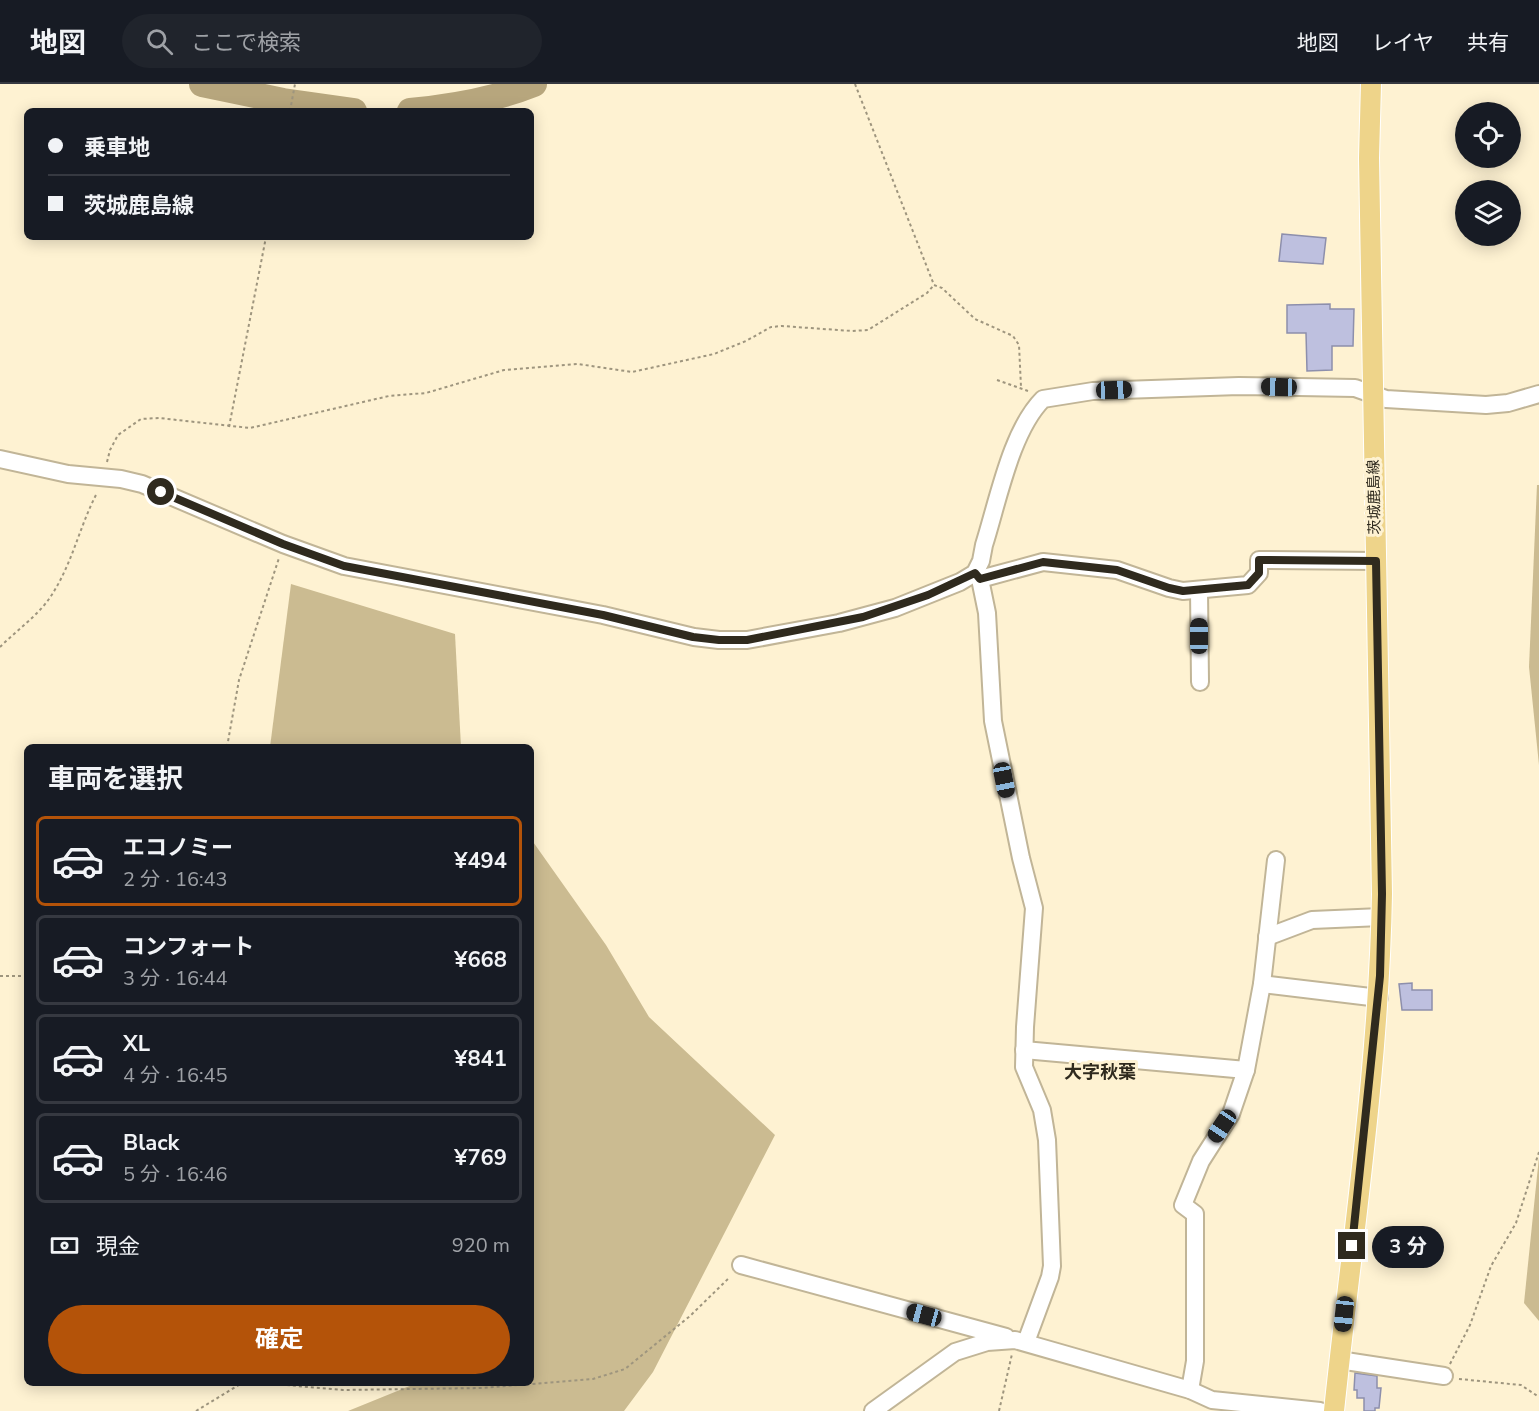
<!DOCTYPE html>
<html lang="ja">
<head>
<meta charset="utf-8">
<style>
  :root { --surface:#171b24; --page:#20242c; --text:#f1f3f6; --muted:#9ea1a6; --line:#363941; --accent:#b45309 }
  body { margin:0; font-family:"Nunito Sans","Noto Sans JP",sans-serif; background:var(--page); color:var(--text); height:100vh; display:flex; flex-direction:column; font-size:22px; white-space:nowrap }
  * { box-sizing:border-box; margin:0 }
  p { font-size:20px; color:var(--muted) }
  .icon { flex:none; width:33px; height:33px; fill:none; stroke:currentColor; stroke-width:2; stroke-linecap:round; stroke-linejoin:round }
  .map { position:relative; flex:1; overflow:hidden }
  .side { position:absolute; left:24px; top:660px; width:510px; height:642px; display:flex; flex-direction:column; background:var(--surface); border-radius:9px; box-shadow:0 3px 15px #0003 }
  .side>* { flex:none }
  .top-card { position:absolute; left:24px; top:24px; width:510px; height:132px; border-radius:9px; box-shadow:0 3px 15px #0003; display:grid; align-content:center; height:132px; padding:0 24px; background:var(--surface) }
  .tools { position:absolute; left:1455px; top:18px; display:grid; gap:12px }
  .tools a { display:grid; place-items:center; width:66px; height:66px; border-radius:50%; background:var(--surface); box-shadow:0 3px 15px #0003; font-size:30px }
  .end { position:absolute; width:27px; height:27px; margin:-14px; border:8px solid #2f2a1e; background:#fff; box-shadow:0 0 0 3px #fff }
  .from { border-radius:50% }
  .bubble { position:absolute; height:42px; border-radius:21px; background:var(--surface); box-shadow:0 3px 15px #0003; font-size:20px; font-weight:700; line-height:42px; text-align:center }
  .car { position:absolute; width:18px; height:36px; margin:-18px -9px; border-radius:8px; box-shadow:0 0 4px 2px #0007; background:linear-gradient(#222 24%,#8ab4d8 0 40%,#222 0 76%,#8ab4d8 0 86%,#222 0) }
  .top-card b { display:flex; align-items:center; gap:21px; height:57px; font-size:22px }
  .top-card b+b { border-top:2px solid var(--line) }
  .top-card i { width:15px; height:15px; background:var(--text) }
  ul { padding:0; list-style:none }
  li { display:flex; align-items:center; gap:18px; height:90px; margin:0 12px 9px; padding:0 12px; border:3px solid var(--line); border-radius:9px }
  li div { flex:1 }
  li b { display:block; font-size:22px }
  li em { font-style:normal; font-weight:700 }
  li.current { border-color:var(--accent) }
  li>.icon { width:54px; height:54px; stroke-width:1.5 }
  h2 { padding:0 24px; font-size:27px; line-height:72px }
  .pay { display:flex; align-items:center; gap:15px; height:66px; padding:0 24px; font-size:22px }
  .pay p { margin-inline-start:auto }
  .button { display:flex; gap:12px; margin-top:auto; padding:12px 24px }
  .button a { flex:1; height:69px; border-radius:36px; background:var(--accent); color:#fff; font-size:24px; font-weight:700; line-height:69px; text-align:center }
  header { display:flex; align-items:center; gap:36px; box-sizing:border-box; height:84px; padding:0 30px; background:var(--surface); border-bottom:2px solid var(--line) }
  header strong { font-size:28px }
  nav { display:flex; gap:33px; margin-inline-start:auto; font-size:21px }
  .search { width:420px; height:54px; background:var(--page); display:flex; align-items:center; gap:15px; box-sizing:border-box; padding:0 21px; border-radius:33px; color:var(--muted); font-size:22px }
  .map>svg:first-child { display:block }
  .forest { fill:#cbbb91 }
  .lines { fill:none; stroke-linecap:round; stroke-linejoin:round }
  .river { stroke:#b7a67d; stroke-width:26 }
  .building { fill:#bec0df; stroke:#8d8fac; stroke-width:1.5 }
  .minor-casing { stroke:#c1b597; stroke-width:20 }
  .major-casing { stroke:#fff; stroke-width:22 }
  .path { stroke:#9e957e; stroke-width:2; stroke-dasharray:3 3; stroke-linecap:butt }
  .minor { stroke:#fff; stroke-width:16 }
  .major { stroke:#eed48a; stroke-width:20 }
  .route { stroke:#2f2a1e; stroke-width:8 }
  .labels { text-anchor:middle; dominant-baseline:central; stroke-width:6; stroke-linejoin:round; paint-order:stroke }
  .street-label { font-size:15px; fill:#2f2a1e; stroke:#fef2d2 }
  .quarter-label { font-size:18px; font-weight:bold; fill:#2f2a1e; stroke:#fef2d2 }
</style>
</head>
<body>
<header>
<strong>地図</strong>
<div class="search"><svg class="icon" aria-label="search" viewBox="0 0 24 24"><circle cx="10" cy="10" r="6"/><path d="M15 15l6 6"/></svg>ここで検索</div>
<nav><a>地図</a><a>レイヤ</a><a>共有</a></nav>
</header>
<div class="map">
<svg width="1539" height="1327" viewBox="0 0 1539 1327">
  <rect width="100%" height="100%" fill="#fef2d2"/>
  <g class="forest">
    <path d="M1537 401H1539V681L1529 583Z"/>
    <path d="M291 500 455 550 461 663H270Z"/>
    <path d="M531 755 606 861 649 933 775 1051 653 1288 624 1327H348L417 1299H531Z"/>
    <path d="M1539 1073V1237L1524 1219Z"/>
  </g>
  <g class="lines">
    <g class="river">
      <path d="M202 0 283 17 354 27"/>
      <path d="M410 27C453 23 494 16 534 0"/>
    </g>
  </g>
  <g class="building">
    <path d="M1282 150 1326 154 1323 180 1279 177Z"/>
    <path d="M1330 220V225H1354L1353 262H1332V286L1307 287 1306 249H1287V221Z"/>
    <path d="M1412 899V906H1432V926H1402L1399 900Z"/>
    <path d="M1355 1289 1377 1292V1304H1381L1379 1324H1375V1327H1364V1314H1357V1306H1354Z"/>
  </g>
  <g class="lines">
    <defs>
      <g id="minor">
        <path d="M0 375 68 390 121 395 142 400 283 460 344 482 603 531 694 553 719 556H747L839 539 895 524 960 498 975 489 981 477 984 461C998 417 1011 347 1043 315L1093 307 1239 302 1355 304 1386 315 1486 321 1508 319 1539 310"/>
        <path d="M975 489 980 495 987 529 993 637 1021 774 1034 824 1025 943 1024 983 1042 1026 1047 1056 1052 1182 1050 1193 1026 1258"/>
        <path d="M980 495 1043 478 1117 486 1169 504 1183 507 1248 501 1259 489V476L1376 477"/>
        <path d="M1199 506 1200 598"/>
        <path d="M1267 853 1312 836 1381 833"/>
        <path d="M1262 900 1379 914"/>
        <path d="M1024 966 1246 986"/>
        <path d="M741 1181 1006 1253"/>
        <path d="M1339 1276 1444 1292"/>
        <path d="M1190 1306 1195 1277V1130L1183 1121 1201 1077 1231 1030 1246 986 1262 900 1276 776"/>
        <path d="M873 1327 955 1268 987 1258 1015 1256 1190 1306 1212 1316 1320 1327"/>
      </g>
      <path id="major" d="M1334 1327C1352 1155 1379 983 1382 810L1369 74 1371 0"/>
    </defs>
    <use href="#minor" class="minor-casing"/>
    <use href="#major" class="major-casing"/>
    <g class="path">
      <path d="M855 0 934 201 942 204 975 235 1013 252 1019 261 1021 303"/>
      <path d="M290 27 295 0"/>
      <path d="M997 296 1028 307"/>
      <path d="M229 343 266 153"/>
      <path d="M107 378 110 366 118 351 141 335 159 334 250 344 389 312 426 309 504 286 578 280 632 288 714 270 746 257 771 243 782 242 852 247 868 246 927 209 934 201"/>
      <path d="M0 563C16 547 36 533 49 515 72 482 79 443 97 409"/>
      <path d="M227 663 239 596 279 474"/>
      <path d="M0 892H27"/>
      <path d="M1450 1280 1470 1241 1491 1182 1516 1139 1539 1068"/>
      <path d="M1459 1295 1521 1301 1539 1313"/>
      <path d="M263 1299 343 1306 482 1304 593 1295 625 1285 690 1232 730 1193"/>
      <path d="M196 1327 242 1299"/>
      <path d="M999 1327 1012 1270"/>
    </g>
    <use href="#minor" class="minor"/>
    <use href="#major" class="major"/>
  </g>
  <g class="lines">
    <path class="route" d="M161 408 283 460 344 482 603 531 693 553 719 556H747L863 533 928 511 975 489 980 495 1043 478 1117 486 1169 504 1183 507 1248 501 1259 489V476L1376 477 1382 810 1380 892 1352 1162"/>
  </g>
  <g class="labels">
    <g class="street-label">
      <text transform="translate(1374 413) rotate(-91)">茨城鹿島線</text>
    </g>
    <g class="quarter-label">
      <text x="1100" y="988">大字秋葉</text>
    </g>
  </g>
</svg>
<div class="tools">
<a><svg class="icon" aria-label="locate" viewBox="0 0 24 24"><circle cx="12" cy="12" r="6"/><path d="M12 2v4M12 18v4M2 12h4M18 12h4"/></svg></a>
<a><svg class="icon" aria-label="layers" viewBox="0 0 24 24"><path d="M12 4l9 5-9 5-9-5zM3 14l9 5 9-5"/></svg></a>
</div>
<i class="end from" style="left:161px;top:408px"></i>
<i class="end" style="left:1352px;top:1162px"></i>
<div class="bubble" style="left:1372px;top:1142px;width:72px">3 分</div>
<i class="car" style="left:1279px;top:303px;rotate:271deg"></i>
<i class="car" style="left:1114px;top:306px;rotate:88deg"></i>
<i class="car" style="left:1199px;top:552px;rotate:0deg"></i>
<i class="car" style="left:1004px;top:696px;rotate:169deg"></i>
<i class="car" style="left:1222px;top:1042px;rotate:214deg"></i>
<i class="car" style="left:1344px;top:1230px;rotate:186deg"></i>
<i class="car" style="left:924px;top:1231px;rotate:285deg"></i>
<div class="top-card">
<b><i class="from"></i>乗車地</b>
<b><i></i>茨城鹿島線</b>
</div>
<section class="side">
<h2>車両を選択</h2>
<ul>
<li class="current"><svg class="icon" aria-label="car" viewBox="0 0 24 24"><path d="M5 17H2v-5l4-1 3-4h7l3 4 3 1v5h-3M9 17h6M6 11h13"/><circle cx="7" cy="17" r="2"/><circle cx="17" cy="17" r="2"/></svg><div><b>エコノミー</b><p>2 分 · 16:43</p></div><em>¥494</em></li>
<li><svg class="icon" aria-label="car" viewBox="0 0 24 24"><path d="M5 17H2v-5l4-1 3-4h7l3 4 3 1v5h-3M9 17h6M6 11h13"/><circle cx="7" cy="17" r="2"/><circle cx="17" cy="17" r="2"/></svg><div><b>コンフォート</b><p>3 分 · 16:44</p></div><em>¥668</em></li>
<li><svg class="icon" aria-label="car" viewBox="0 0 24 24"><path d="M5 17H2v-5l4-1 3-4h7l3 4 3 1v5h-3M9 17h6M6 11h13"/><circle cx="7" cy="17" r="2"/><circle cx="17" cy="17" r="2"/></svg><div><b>XL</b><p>4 分 · 16:45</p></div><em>¥841</em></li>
<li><svg class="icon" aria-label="car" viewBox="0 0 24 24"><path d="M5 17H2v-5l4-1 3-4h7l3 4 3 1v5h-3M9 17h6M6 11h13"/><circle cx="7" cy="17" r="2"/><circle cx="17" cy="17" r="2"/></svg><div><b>Black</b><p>5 分 · 16:46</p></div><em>¥769</em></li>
</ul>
<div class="pay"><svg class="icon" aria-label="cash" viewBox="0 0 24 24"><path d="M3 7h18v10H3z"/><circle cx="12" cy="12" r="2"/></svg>現金<p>920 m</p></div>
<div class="button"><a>確定</a></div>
</section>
</div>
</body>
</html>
